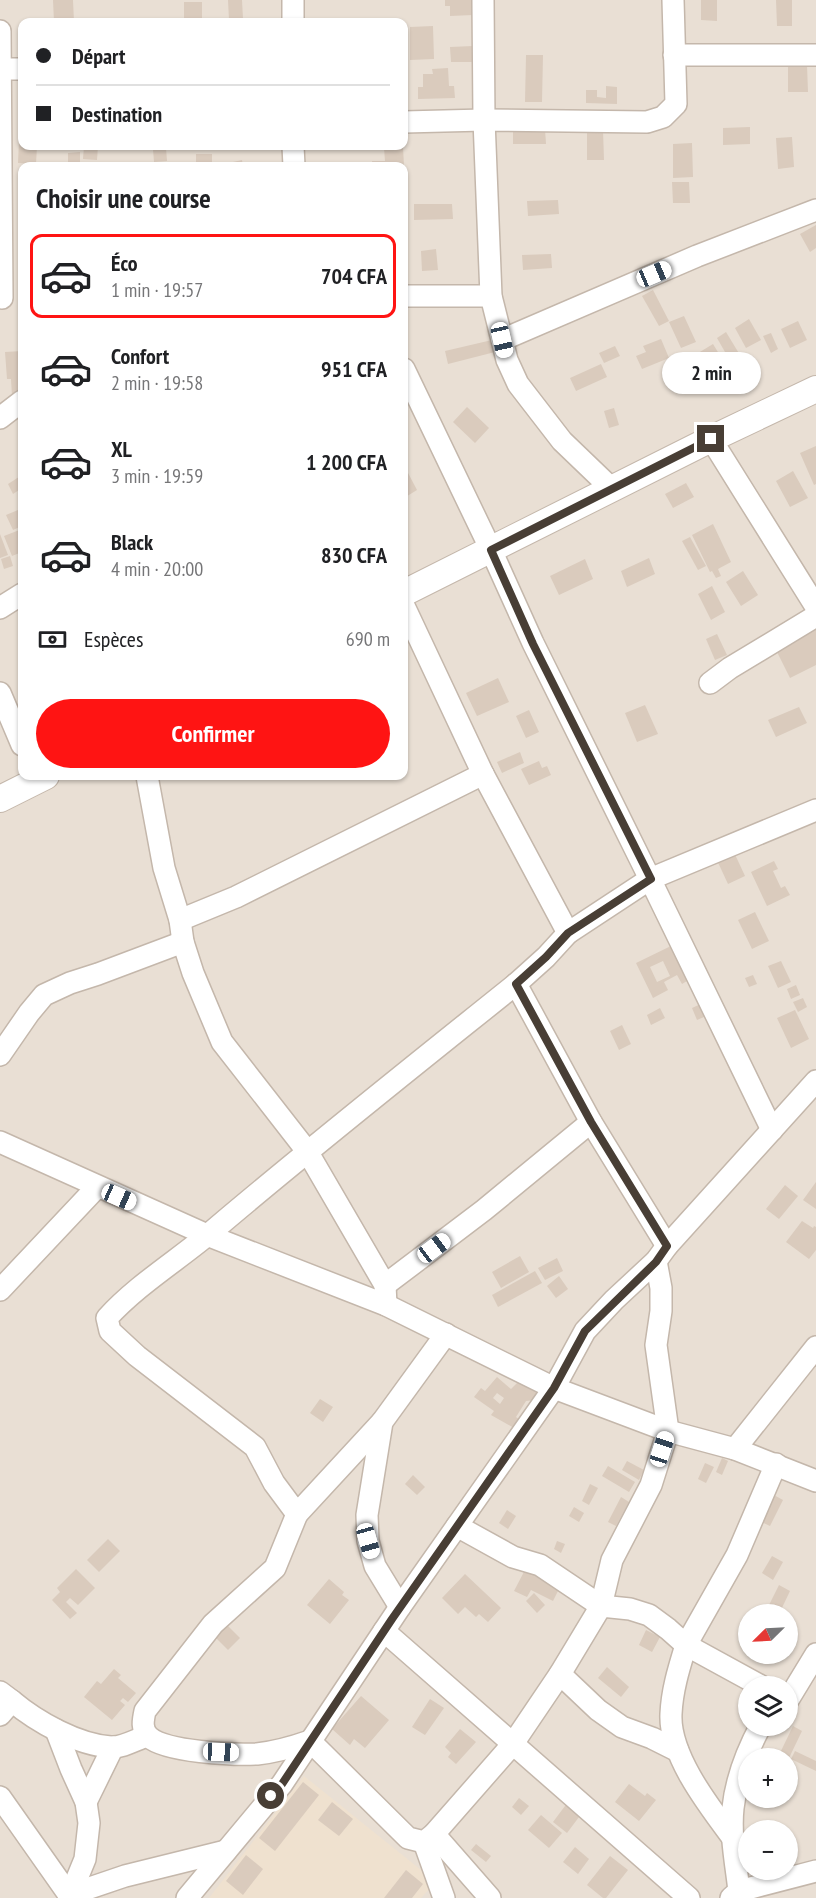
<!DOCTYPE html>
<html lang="fr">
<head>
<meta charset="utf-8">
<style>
  :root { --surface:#fff; --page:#f2f2f2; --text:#202124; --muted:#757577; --line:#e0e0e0; --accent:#ff1413 }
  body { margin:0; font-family:"PT Sans Narrow",sans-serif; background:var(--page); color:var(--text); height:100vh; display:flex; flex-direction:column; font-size:22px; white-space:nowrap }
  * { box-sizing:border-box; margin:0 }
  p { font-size:20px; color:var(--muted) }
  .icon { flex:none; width:33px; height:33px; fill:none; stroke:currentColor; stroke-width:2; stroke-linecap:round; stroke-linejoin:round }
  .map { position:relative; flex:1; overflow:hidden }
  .drawer { position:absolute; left:18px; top:162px; width:390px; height:618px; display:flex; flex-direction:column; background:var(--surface); border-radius:12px; box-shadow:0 2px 4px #0004 }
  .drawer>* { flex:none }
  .hud { position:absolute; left:18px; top:18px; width:390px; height:132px; border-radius:12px; box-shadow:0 2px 4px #0004; display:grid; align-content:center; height:132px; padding:0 18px; background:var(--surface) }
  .needle { width:39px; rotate:246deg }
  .buttons { position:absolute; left:738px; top:1604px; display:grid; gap:12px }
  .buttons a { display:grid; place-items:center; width:60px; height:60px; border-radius:50%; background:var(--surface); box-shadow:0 2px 4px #0004; font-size:30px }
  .end { position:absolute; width:27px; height:27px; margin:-14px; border:8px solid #483e35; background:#fff; box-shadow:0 0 0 3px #fff }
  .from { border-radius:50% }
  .bubble { position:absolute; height:42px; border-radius:21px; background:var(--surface); box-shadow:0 2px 4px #0004; font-size:20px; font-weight:700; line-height:42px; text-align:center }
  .car { position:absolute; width:18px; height:36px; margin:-18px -9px; border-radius:8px; box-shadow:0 0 4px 2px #0007; background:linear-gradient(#fff 24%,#345 0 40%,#fff 0 76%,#345 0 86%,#fff 0) }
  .hud b { display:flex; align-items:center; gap:21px; height:57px; font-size:22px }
  .hud b+b { border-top:2px solid var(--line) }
  .hud i { width:15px; height:15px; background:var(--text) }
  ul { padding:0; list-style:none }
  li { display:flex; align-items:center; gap:18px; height:84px; margin:0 12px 9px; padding:0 6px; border:3px solid transparent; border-radius:12px }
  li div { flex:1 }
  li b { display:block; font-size:22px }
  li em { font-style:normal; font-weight:700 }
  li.current { border-color:var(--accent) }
  li>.icon { width:54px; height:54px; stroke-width:1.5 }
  h2 { padding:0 18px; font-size:27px; line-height:72px }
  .pay { display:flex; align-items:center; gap:15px; height:66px; padding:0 18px; font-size:22px }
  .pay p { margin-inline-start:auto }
  .action { display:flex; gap:12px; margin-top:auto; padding:12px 18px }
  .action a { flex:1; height:69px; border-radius:36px; background:var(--accent); color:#fff; font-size:24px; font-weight:700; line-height:69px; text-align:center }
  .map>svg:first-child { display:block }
  .residential { fill:#e9dfd4; fill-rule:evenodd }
  .education { fill:#efe1cf }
  .building { fill:#dacbbd; fill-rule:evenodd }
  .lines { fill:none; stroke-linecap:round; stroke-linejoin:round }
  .minor-casing { stroke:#c4b7ab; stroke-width:24 }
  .tertiary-casing { stroke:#c4b7ab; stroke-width:28 }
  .minor { stroke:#fff; stroke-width:21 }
  .tertiary { stroke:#fff; stroke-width:26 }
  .route { stroke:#483e35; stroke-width:8 }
</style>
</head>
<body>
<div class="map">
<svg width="816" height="1898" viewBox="0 0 816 1898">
  <rect width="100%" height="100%" fill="#f5eee6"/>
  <path class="residential" d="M0 0H816V1898H0ZM22 22H404V146H22ZM22 166H404V776H22ZM748 1614H788V1653H748ZM748 1686H788V1725H748ZM748 1758H788V1797H748ZM748 1830H788V1869H748Z"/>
  <path class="education" d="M304 1776 436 1882 421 1898H209Z"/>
  <g class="building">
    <path d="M53 0H73L74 22H54Z"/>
    <path d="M228 0H242L243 19 229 20Z"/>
    <path d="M445 0H472L473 15 450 16V6H445Z"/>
    <path d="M701 0H717V21L701 20Z"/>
    <path d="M776 0H792V26H777Z"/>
    <rect x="184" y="2" width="18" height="20"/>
    <path d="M433 26 434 59 410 60V27Z"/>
    <path d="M473 46 474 62H451L450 47Z"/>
    <path d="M526 55H543L542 102H525Z"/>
    <path d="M788 65H807L808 92H788Z"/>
    <path d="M448 68 449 86H454L455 98 418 99V87H423V74H433L432 69Z"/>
    <path d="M19 84H22V106H20Z"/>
    <path d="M606 86 617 87V104L586 103V90H597V97L606 98Z"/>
    <path d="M750 127V144L723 145V128Z"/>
    <path d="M513 129H545L546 144H513Z"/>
    <path d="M587 130H603L604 160H587Z"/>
    <path d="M792 137 794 167 778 169 776 138Z"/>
    <path d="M19 141H22V146H37L36 164 18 163Z"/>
    <path d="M692 143 693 177 673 178V144Z"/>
    <path d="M84 146H98L97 160 83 159Z"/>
    <path d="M403 147 404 166H373L372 161H385L384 148Z"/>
    <path d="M166 148 167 161 154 162 153 149Z"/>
    <path d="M80 152V163H68V153Z"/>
    <rect x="196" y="154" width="16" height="12"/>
    <path d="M242 160 243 166H225L224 164Z"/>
    <path d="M148 163V166H107V164Z"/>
    <path d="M672 182H689L690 203H673Z"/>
    <path d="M558 200 559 214 528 216 527 201Z"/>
    <path d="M414 204H452L453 219 414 220Z"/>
    <path d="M816 225V248L810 252 800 234Z"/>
    <path d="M436 249 438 270 422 271 421 251Z"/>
    <path d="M551 254 552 268 523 270 522 255Z"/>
    <path d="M653 290 669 321 659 326 642 296Z"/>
    <path d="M684 316 696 342 681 348 669 322Z"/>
    <path d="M749 319 761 340 746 348 735 328Z"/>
    <path d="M798 321 807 340 790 348 781 329Z"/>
    <path d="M726 332 743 360 733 366 717 338Z"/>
    <path d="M771 333 778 349 771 353 763 336Z"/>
    <path d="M661 339 669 358 642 369 636 356 646 352 643 346Z"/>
    <path d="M492 340 495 352 448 364 445 351Z"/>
    <path d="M713 344 730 372 707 386 690 358Z"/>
    <path d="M615 346 620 356 604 363 599 353Z"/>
    <path d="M22 351V390L12 396 11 379H7L5 352Z"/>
    <path d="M601 364 607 377 576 391 570 378Z"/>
    <path d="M467 407 489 428 475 443 453 422Z"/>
    <path d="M614 408 619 425 609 428 604 411Z"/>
    <path d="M816 446V484L814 485 800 453Z"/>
    <path d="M407 471 417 490 404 498V473Z"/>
    <path d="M793 471 808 498 790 507 776 481Z"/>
    <path d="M22 475V488L13 494 8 484Z"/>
    <path d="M686 483 694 497 673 508 665 494Z"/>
    <path d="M18 510 22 520V526L13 530 6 515Z"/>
    <path d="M713 524 731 562 718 569 721 576 716 578 712 571 710 572 692 535Z"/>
    <path d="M22 529V552L12 556 4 536Z"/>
    <path d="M0 534 8 555 0 558Z"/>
    <path d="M690 537 706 566 698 570 682 541Z"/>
    <path d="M10 556 13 566 4 569 1 559Z"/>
    <path d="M649 558 655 574 627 587 621 571Z"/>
    <path d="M585 559 593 579 559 595 550 576Z"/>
    <path d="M743 571 758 595 741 606 726 582Z"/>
    <path d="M712 586 725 612 711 620 698 594Z"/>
    <path d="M816 629V665L790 678 775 648Z"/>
    <path d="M717 634 727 655 715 660 706 639Z"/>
    <path d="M498 678 509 702 477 716 466 693Z"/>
    <path d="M645 705 658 734 637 742 625 713Z"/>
    <path d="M799 707 807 723 776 737 768 720Z"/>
    <path d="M529 710 539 732 526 738 516 716Z"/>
    <path d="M520 752 524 763 502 773 497 762Z"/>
    <path d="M539 761 542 768 547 766 551 775 529 785 521 769Z"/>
    <path d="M732 848 745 876 728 884 715 856Z"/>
    <path d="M774 861 778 869 773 871 781 888 785 886 790 895 767 906 751 872Z"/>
    <path d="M755 912 769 941 752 949 738 920Z"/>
    <path d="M673 945 692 978 682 984 677 975 664 982 668 990 653 998 636 963ZM663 961 670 976 657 982 650 967Z"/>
    <path d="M781 961 791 982 778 988 768 966Z"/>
    <path d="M753 975 757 984 749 987 745 978Z"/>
    <path d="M796 985 800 995 791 999 787 989Z"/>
    <path d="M803 998 807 1007 798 1012 793 1002Z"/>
    <path d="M705 1002 711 1014 697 1020 692 1008Z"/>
    <path d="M660 1008 665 1018 651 1025 647 1015Z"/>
    <path d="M795 1010 809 1039 791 1048 777 1018Z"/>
    <path d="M622 1025 631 1044 619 1050 610 1031Z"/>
    <path d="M816 1182V1209L803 1200Z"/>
    <path d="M785 1185 798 1196 779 1219 766 1209Z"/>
    <path d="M802 1221 813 1228 814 1226 816 1227V1250L809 1259 786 1242Z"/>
    <path d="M520 1256 529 1272 501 1288 492 1272Z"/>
    <path d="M557 1258 563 1271 545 1280 538 1268Z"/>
    <path d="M535 1271 542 1283 498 1307 492 1295Z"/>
    <path d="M559 1276 568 1289 556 1298 547 1286Z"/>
    <path d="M497 1377 511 1389 520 1380 534 1386 538 1396 535 1400 526 1401 516 1417 520 1420 514 1428 491 1415 494 1411 474 1397 481 1388 485 1391ZM497 1393 504 1398 500 1404 493 1398Z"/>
    <path d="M320 1399 333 1407 323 1422 310 1413Z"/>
    <path d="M722 1458 728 1461 722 1475 716 1472Z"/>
    <path d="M627 1461 644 1470 639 1480 622 1470Z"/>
    <path d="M705 1463 714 1467 706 1483 698 1479Z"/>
    <path d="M608 1466 635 1482 629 1492 602 1476Z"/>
    <path d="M413 1475 425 1487 417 1495 405 1484Z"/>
    <path d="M590 1484 598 1488 589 1505 582 1501Z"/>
    <path d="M772 1494 783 1500 770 1526 759 1521Z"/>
    <path d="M621 1497 629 1502 616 1526 608 1522Z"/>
    <path d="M574 1507 584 1513 579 1522 569 1516Z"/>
    <path d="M507 1510 516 1516 508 1529 499 1523Z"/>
    <path d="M108 1539 120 1551 99 1572 87 1560Z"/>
    <path d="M557 1541 565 1544 561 1553 554 1549Z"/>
    <path d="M772 1556 783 1562 773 1580 762 1573Z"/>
    <path d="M526 1568 561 1585 553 1601 531 1590 527 1597 514 1591Z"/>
    <path d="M76 1569 95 1588 78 1605 70 1598 66 1602 77 1613 70 1619 52 1600 60 1592 57 1588Z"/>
    <path d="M465 1574 501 1608 488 1622 479 1614 476 1617 465 1607 458 1614 442 1598Z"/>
    <path d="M329 1579 344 1592 342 1595 349 1600 330 1624 307 1605Z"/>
    <path d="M779 1585 790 1591 780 1612 768 1607Z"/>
    <path d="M534 1593 545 1605 537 1613 526 1601Z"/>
    <path d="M227 1625 240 1638 228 1650 215 1637Z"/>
    <path d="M646 1630 660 1637 652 1652 639 1645Z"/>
    <path d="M607 1667 629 1687 621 1697 598 1678Z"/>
    <path d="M114 1669 121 1675 118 1678 136 1693 128 1702 123 1698 120 1701 125 1705 112 1720 84 1697 97 1681 101 1684Z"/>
    <path d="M361 1696 389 1720 365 1748 354 1739 350 1745 332 1729Z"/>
    <path d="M430 1699 444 1708 425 1735 412 1727Z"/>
    <path d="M793 1726 802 1731 789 1758 780 1753Z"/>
    <path d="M460 1729 476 1742 456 1764 448 1757 451 1753 445 1747Z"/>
    <path d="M795 1751 816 1761V1771L791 1759Z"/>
    <path d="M303 1782 319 1795 275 1851 259 1838Z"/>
    <path d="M629 1784 645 1796 647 1793 656 1800 639 1821 615 1802Z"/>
    <path d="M519 1798 529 1806 521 1815 512 1807Z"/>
    <path d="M332 1802 353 1819 339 1836 318 1820Z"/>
    <path d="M568 1802 582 1813 567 1833 553 1822Z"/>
    <path d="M541 1815 562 1833 549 1848 528 1830Z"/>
    <path d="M476 1844 491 1856 486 1862 471 1850Z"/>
    <path d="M575 1847 589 1859 578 1874 563 1862Z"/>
    <path d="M246 1855 263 1869 243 1895 226 1881Z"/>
    <path d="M610 1856 628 1870 606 1898H603L587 1885Z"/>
    <path d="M406 1870 423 1884 412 1898H384Z"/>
  </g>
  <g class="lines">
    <defs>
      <g id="minor">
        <path d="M483 0 484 120 491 296 507 360 518 384 562 441 612 489"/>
        <path d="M293 22V0"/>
        <path d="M0 31 2 298"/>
        <path d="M674 55H816"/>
        <path d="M0 69H22"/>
        <path d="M404 122 484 120 647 122 663 117 676 104 673 0"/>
        <path d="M293 146 294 166"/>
        <path d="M404 296H491"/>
        <path d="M502 340 697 256 816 210"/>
        <path d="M404 369 491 550 533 643 650 879 772 1130"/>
        <path d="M0 418 22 401"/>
        <path d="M711 439 816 607"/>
        <path d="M404 606 483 774 568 933"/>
        <path d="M0 608 22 594"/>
        <path d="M710 683 730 668 816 616"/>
        <path d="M0 693 22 745"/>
        <path d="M147 776 164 868 180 920 183 942 193 973 222 1042 307 1151 385 1285 386 1305"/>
        <path d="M180 920 236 897 483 774"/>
        <path d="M516 984 591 1122 667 1246"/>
        <path d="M0 1055 29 1013 44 995 70 983 98 974 183 942"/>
        <path d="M0 1142 207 1235 386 1305 554 1388 668 1431 735 1449 816 1481"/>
        <path d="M385 1285 484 1210 591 1122"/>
        <path d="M0 1290 97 1187"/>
        <path d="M382 1422 297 1514 274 1483 255 1447 137 1356 110 1331 107 1318C139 1283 180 1259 216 1228 314 1145 415 1065 516 984L546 957 568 933 650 879 816 810"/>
        <path d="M735 1449 816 1347"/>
        <path d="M297 1514 275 1568 213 1624 145 1711C143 1720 141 1730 149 1737 166 1752 233 1755 257 1754 275 1752 293 1747 310 1741L408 1838 424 1842 434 1834 512 1745 560 1674 601 1606 612 1560 651 1485 668 1431 656 1345 661 1311V1288L656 1261"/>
        <path d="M457 1526 513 1557 540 1565 601 1606 630 1609 649 1615 668 1629 686 1645 737 1555 776 1464"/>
        <path d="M400 1607 375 1566 368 1541 367 1515 382 1422 446 1334"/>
        <path d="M384 1631 689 1898"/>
        <path d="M560 1674 598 1710 622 1727 652 1738 678 1751"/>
        <path d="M0 1692 12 1701 0 1715"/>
        <path d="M788 1700 816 1654"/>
        <path d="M12 1701C37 1722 78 1745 111 1747 122 1748 137 1739 147 1736"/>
        <path d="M56 1730 71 1769 86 1802 89 1823 85 1859 69 1898"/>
        <path d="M0 1797 69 1895"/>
        <path d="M86 1802 113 1747"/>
        <path d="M434 1834 490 1898"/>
        <path d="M732 1837C708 1805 669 1755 671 1714 672 1690 679 1668 686 1645L761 1686"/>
        <path d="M424 1842 444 1898"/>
        <path d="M739 1891C736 1864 730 1835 733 1808 736 1780 748 1749 761 1725"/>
        <path d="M69 1895 125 1876 226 1851"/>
        <path d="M187 1898 282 1784 400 1607 554 1388 585 1331 614 1300 656 1261 667 1246 816 1081"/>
        <path d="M731 1898 739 1891 816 1871"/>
      </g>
      <g id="tertiary">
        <path d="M404 593 711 439 816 389"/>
        <path d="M0 799 46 776"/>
      </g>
    </defs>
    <use href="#minor" class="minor-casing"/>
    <use href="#tertiary" class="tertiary-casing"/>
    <use href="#minor" class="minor"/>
    <use href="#tertiary" class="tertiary"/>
  </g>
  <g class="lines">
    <path class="route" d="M271 1796 282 1784 392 1619 554 1388 585 1331 656 1262 667 1246 591 1122 516 984 546 957 568 933 651 879 533 644 491 550 711 439"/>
  </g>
</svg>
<div class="buttons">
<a><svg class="needle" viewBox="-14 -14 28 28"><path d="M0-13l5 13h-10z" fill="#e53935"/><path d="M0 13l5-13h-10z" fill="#757577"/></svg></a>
<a><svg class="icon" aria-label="layers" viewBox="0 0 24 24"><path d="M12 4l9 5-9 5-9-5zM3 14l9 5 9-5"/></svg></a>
<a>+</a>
<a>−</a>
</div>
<i class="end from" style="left:271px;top:1796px"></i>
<i class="end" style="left:711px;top:439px"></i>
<div class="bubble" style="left:662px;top:352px;width:99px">2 min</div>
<i class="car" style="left:654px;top:274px;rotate:67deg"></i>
<i class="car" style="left:502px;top:340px;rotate:167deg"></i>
<i class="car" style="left:119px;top:1197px;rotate:114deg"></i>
<i class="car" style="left:434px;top:1248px;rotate:53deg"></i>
<i class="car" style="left:662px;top:1449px;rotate:18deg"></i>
<i class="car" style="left:368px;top:1541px;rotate:164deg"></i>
<i class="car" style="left:221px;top:1752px;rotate:92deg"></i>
<div class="hud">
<b><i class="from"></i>Départ</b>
<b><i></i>Destination</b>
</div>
<section class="drawer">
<h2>Choisir une course</h2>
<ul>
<li class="current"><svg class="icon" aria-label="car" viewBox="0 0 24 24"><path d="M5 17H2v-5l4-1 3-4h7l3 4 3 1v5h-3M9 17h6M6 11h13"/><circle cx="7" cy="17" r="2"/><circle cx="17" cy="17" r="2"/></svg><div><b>Éco</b><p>1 min · 19:57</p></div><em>704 CFA</em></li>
<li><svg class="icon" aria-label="car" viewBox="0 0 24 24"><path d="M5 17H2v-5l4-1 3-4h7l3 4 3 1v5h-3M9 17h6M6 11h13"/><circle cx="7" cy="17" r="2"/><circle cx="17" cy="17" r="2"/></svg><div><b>Confort</b><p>2 min · 19:58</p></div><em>951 CFA</em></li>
<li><svg class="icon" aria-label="car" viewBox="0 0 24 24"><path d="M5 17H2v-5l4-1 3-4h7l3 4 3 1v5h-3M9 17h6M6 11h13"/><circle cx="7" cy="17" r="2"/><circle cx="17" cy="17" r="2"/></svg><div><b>XL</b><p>3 min · 19:59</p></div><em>1 200 CFA</em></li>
<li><svg class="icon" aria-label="car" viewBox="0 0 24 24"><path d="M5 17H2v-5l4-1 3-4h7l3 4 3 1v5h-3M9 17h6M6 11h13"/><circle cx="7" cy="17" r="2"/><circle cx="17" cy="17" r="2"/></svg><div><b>Black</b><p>4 min · 20:00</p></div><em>830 CFA</em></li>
</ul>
<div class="pay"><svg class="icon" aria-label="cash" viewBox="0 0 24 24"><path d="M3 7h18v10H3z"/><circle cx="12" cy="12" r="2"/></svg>Espèces<p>690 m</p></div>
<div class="action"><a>Confirmer</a></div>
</section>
</div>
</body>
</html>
